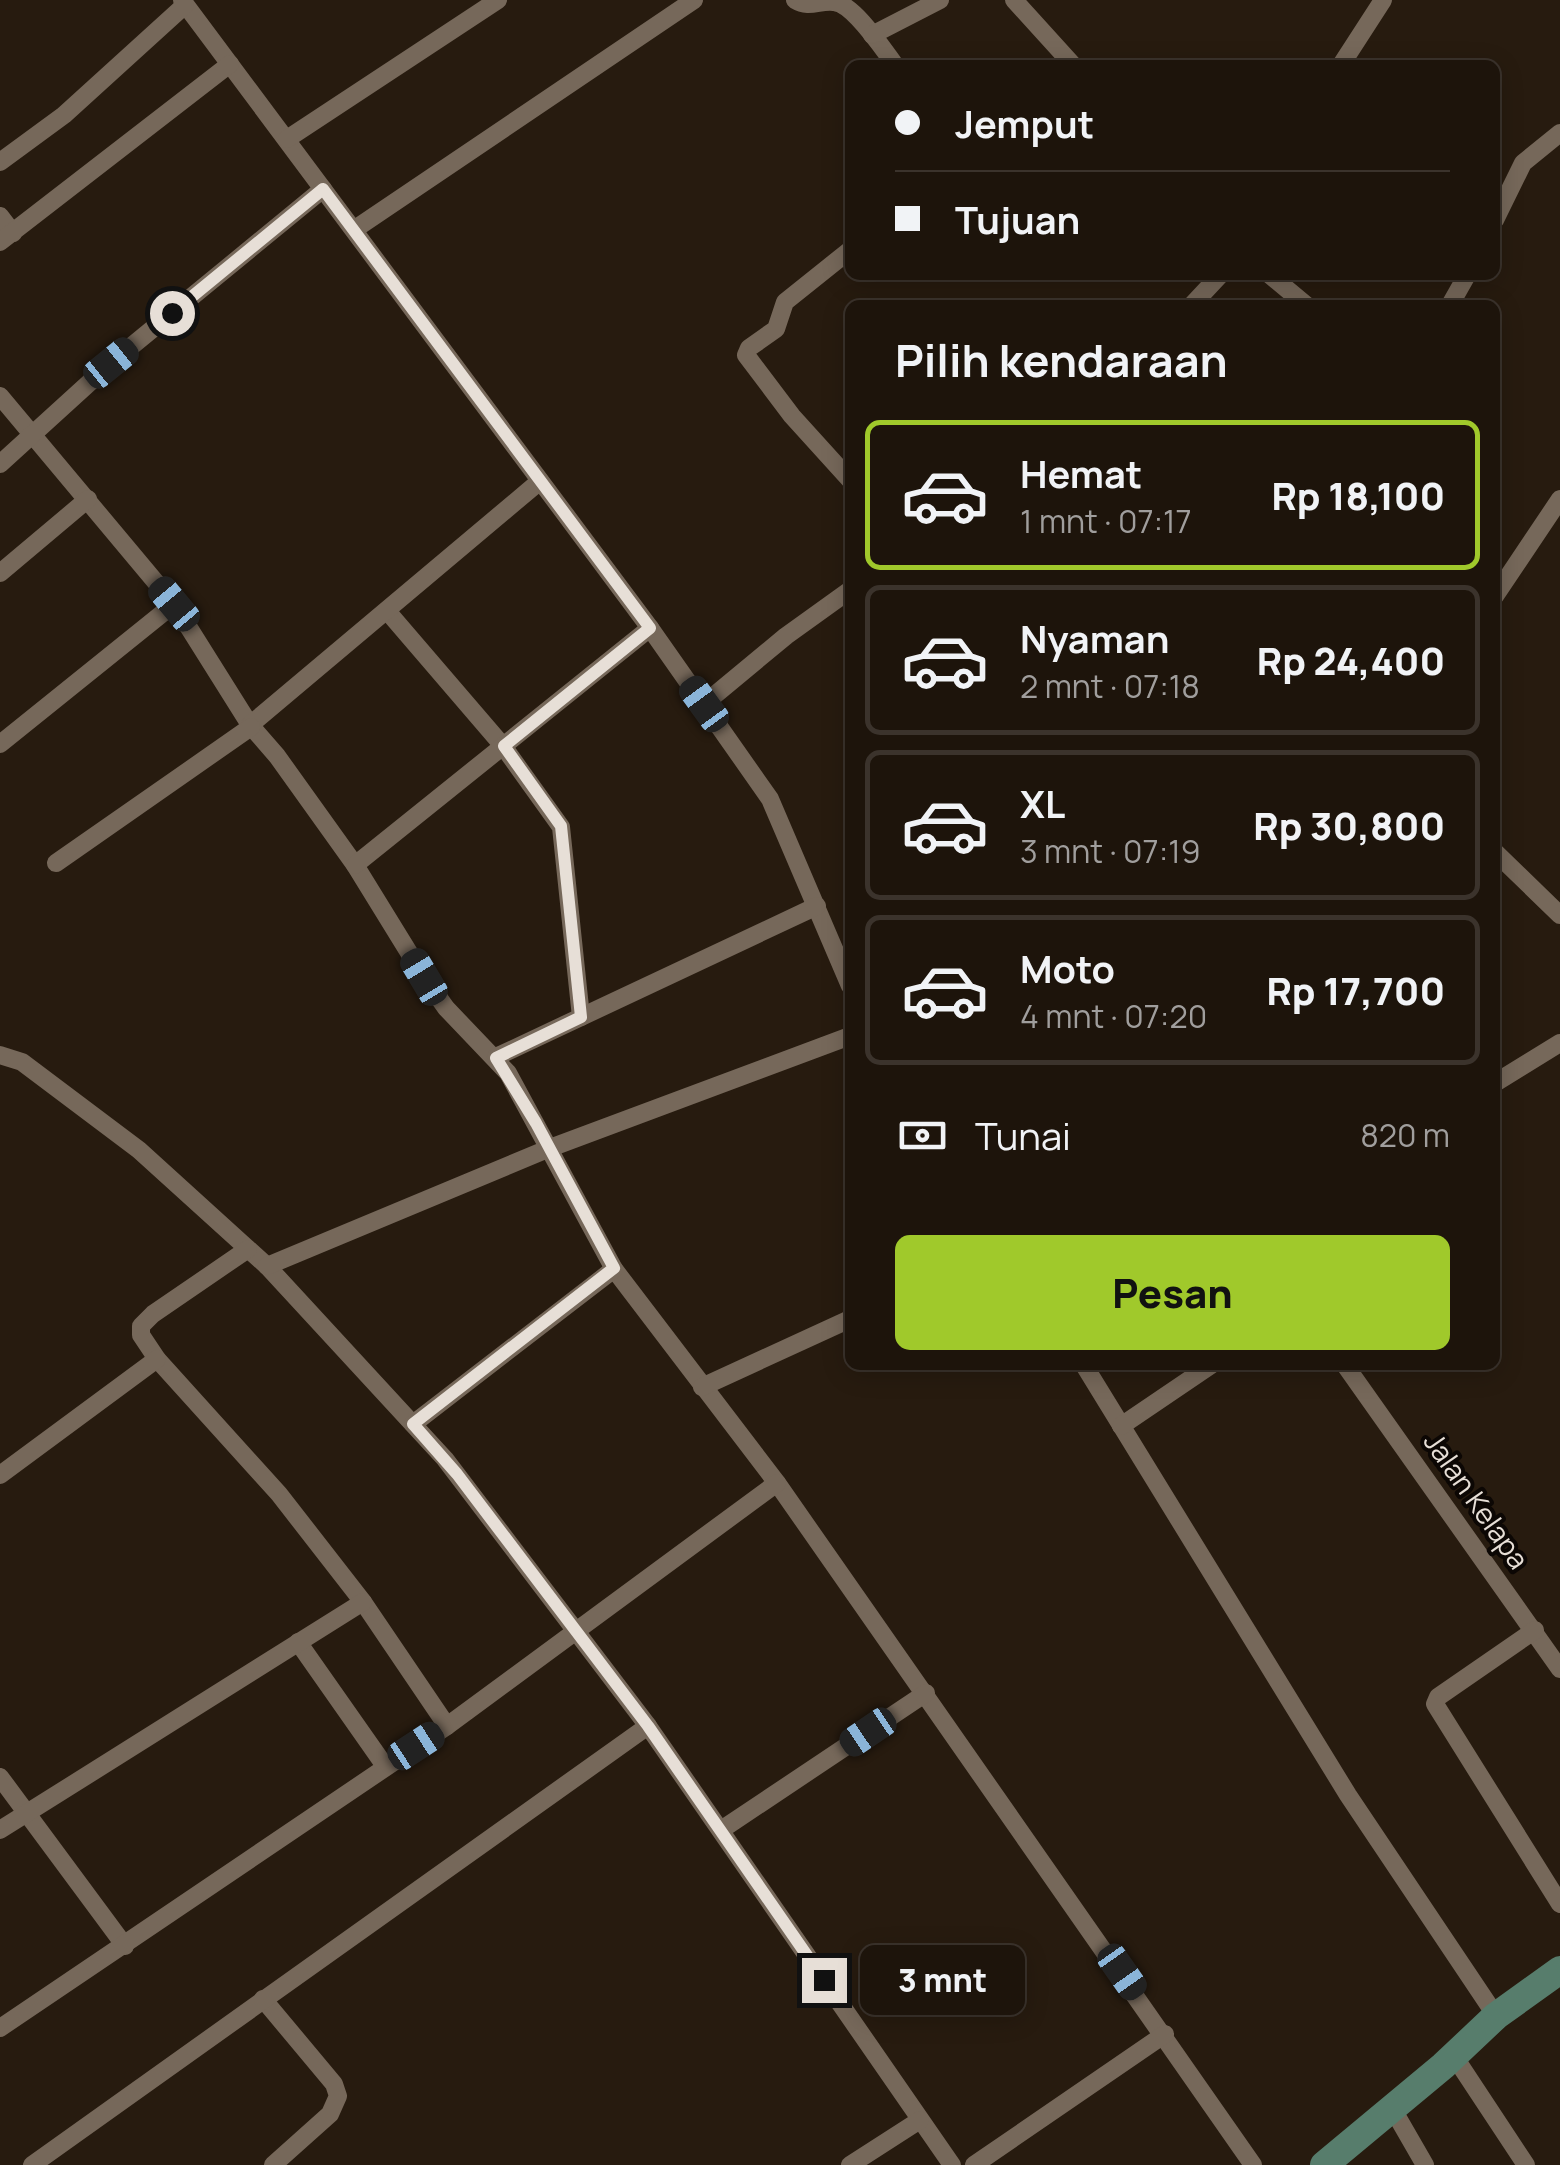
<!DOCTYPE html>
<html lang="id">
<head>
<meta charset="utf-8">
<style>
  :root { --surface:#1d140b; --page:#2a2119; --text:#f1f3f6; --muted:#a09e9d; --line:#3b332c; --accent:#a0c92b }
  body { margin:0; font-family:Manrope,sans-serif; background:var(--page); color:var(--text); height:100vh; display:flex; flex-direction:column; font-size:38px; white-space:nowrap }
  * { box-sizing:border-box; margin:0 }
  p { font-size:32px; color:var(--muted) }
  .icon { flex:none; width:55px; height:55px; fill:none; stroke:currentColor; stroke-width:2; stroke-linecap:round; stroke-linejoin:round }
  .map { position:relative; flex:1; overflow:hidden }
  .panel { position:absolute; left:845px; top:300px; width:655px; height:1070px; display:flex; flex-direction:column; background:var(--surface); border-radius:15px; box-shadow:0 5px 25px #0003,0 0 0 2px var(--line) }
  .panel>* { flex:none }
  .hud { position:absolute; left:845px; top:60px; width:655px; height:220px; border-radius:15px; box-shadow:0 5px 25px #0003,0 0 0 2px var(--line); display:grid; align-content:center; height:220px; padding:0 50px; background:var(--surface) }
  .end { position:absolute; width:45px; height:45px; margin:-22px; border:12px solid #e7dfd7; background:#111; box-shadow:0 0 0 5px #111 }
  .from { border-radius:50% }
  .bubble { position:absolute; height:70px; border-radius:15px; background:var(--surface); box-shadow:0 5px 25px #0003,0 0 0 2px var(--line); font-size:32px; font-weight:800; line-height:70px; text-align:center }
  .car { position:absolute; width:30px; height:60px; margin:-30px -15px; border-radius:12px; box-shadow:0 0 8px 2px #0007; background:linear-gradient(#222 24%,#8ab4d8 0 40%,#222 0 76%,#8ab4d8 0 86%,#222 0) }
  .hud b { display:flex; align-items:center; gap:35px; height:95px; font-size:38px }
  .hud b+b { border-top:2px solid var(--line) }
  .hud i { width:25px; height:25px; background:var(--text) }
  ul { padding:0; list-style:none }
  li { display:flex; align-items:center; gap:30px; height:150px; margin:0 20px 15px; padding:0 30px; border:5px solid var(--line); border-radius:15px }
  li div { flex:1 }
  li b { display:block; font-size:38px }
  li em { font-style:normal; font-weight:800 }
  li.active { border-color:var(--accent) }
  li>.icon { width:90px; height:90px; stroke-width:1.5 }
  h2 { padding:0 50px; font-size:45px; line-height:120px }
  .pay { display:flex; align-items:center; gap:25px; height:110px; padding:0 50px; font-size:38px }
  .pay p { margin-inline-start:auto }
  .cta { display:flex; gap:20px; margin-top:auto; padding:20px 50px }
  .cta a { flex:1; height:115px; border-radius:15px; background:var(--accent); color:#111; font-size:40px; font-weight:800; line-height:115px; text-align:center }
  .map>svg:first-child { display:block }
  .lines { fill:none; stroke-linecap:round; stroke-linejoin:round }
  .minor { stroke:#76685a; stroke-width:18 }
  .secondary { stroke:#577d6c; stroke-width:28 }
  .route { stroke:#e7dfd7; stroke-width:12 }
  .labels { text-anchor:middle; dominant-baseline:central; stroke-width:8; stroke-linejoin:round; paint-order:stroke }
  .street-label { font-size:28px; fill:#e7dfd7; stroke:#0c0704 }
</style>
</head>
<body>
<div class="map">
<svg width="1560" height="2165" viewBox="0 0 1560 2165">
  <rect width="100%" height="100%" fill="#271b0f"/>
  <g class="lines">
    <g class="minor">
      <path d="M182 0 650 628 770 799 850 986"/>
      <path d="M795 0C810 9 819 0 834 2 854 4 883 49 895 65"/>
      <path d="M1014 0 1073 65"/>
      <path d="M872 35 940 0"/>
      <path d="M1341 65 1383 0"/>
      <path d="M287 139 498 0"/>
      <path d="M0 162 64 115 185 5"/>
      <path d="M0 216 13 233"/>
      <path d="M1495 220 1523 163 1560 133"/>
      <path d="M355 229 694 0"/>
      <path d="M0 242 230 64"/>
      <path d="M850 250 785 302 776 329 749 348 746 355 792 416 850 480"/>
      <path d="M1270 275 1306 305"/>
      <path d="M1192 305 1220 275"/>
      <path d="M1450 305 1467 275"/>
      <path d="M0 396 174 604 250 725 277 756 355 865 424 977 446 1008 508 1073 614 1269 777 1483 1253 2165"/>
      <path d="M0 464 111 363 323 189"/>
      <path d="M0 573 88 499"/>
      <path d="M1495 596 1560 499"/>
      <path d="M388 612 503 746 561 827 581 1017"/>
      <path d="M704 704 786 636 850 590"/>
      <path d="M250 725 540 481"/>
      <path d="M0 744 174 604"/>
      <path d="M1495 852 1560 915"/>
      <path d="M56 863 251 727"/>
      <path d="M355 865 650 628"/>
      <path d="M0 1055 22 1062 139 1150 267 1266 445 1459 648 1726 952 2165"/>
      <path d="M496 1057 817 906"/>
      <path d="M1495 1083 1560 1043"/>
      <path d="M248 1249 153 1314 141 1326V1335L157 1359 279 1494 363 1602 447 1726"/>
      <path d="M267 1266 550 1148 850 1036"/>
      <path d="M1084 1365 1348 1795 1496 2016"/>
      <path d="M1345 1365 1560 1669"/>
      <path d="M702 1387 850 1319"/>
      <path d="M413 1424 614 1269"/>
      <path d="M1121 1426 1211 1365"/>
      <path d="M0 1475 157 1359"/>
      <path d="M1535 1630 1438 1697 1435 1704 1560 1904"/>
      <path d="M298 1642 385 1766"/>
      <path d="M0 1777 125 1946"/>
      <path d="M0 1830 363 1602"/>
      <path d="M721 1830 926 1693"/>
      <path d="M263 1999 334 2084 338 2096 330 2114 273 2165"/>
      <path d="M0 2028 447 1726 777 1483"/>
      <path d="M1454 2056 1526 2165"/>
      <path d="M1391 2106 1425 2165"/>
      <path d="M32 2165 648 1726"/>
      <path d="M850 2165 920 2120"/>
      <path d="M974 2165 1165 2034"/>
    </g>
    <path class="secondary" d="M1324 2165 1443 2066 1496 2016 1560 1970"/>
  </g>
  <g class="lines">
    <path class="route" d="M172 313 323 189 650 628 504 746 561 826 581 1017 496 1058 536 1123 614 1268 413 1424 457 1474 648 1726 824 1980"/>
  </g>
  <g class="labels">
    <g class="street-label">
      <text transform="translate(1477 1500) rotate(55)">Jalan Kelapa</text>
    </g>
  </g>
</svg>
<i class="end from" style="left:172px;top:313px"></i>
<i class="end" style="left:824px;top:1980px"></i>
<div class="bubble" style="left:860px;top:1945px;width:165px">3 mnt</div>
<i class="car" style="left:111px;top:363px;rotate:51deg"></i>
<i class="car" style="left:174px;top:604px;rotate:320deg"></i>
<i class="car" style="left:704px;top:704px;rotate:324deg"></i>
<i class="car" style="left:424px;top:977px;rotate:329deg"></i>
<i class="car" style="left:868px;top:1732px;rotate:236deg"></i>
<i class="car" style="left:416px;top:1746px;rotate:57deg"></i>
<i class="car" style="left:1122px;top:1972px;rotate:145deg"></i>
<div class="hud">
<b><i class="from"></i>Jemput</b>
<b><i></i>Tujuan</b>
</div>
<section class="panel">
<h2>Pilih kendaraan</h2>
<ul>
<li class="active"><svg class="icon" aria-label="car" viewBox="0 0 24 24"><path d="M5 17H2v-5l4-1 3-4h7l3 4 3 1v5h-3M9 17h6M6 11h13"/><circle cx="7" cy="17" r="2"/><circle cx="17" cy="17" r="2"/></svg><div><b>Hemat</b><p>1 mnt · 07:17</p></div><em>Rp 18,100</em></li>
<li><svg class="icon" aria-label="car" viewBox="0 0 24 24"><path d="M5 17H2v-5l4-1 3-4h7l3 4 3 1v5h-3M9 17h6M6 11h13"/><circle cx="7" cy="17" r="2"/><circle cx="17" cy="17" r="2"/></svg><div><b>Nyaman</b><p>2 mnt · 07:18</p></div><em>Rp 24,400</em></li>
<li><svg class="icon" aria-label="car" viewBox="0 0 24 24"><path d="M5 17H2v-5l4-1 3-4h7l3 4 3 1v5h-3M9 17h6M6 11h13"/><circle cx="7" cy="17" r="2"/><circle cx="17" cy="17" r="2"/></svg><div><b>XL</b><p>3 mnt · 07:19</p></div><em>Rp 30,800</em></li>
<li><svg class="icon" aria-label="car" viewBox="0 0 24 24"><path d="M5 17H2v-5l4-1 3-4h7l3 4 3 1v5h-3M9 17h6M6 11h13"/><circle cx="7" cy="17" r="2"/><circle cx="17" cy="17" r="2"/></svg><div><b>Moto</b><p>4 mnt · 07:20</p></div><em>Rp 17,700</em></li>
</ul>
<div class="pay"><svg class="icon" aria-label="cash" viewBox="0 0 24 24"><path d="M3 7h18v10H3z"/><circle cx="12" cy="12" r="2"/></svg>Tunai<p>820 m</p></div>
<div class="cta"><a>Pesan</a></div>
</section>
</div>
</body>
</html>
